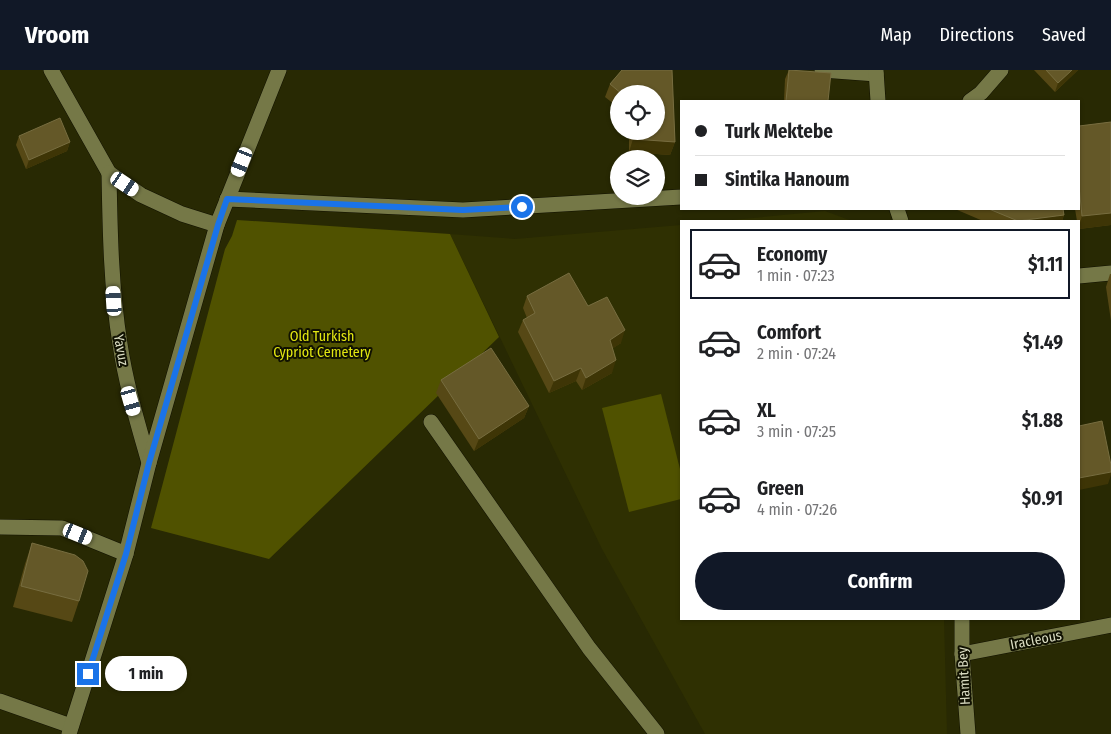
<!DOCTYPE html>
<html lang="en">
<head>
<meta charset="utf-8">
<style>
  :root { --surface:#fff; --page:#f2f2f2; --text:#202124; --muted:#757577; --line:#e0e0e0; --accent:#111827 }
  body { margin:0; font-family:"Fira Sans Condensed",sans-serif; background:var(--page); color:var(--text); height:100vh; display:flex; flex-direction:column; font-size:19px; white-space:nowrap }
  * { box-sizing:border-box; margin:0 }
  p { font-size:16px; color:var(--muted) }
  .icon { flex:none; width:28px; height:28px; fill:none; stroke:currentColor; stroke-width:2; stroke-linecap:round; stroke-linejoin:round }
  .map { position:relative; flex:1; overflow:hidden }
  .sheet { position:absolute; left:680px; top:150px; width:400px; height:400px; display:flex; flex-direction:column; background:var(--surface); border-radius:0px; box-shadow:0 1px 4px #0004 }
  .sheet>* { flex:none }
  .top-card { position:absolute; left:680px; top:30px; width:400px; height:110px; border-radius:0px; box-shadow:0 1px 4px #0004; display:grid; align-content:center; height:110px; padding:0 15px; background:var(--surface) }
  .buttons { position:absolute; left:610px; top:15px; display:grid; gap:10px }
  .buttons a { display:grid; place-items:center; width:55px; height:55px; border-radius:50%; background:var(--surface); box-shadow:0 1px 4px #0004; font-size:25px }
  .end { position:absolute; width:22px; height:22px; margin:-11px; border:6px solid #1a73e8; background:#fff; box-shadow:0 0 0 2px #fff }
  .from { border-radius:50% }
  .bubble { position:absolute; height:35px; border-radius:18px; background:var(--surface); box-shadow:0 1px 4px #0004; font-size:16px; font-weight:700; line-height:35px; text-align:center }
  .car { position:absolute; width:15px; height:30px; margin:-15px -8px; border-radius:6px; box-shadow:0 0 4px 1px #0007; background:linear-gradient(#fff 24%,#345 0 40%,#fff 0 76%,#345 0 86%,#fff 0) }
  .top-card b { display:flex; align-items:center; gap:18px; height:48px; font-size:19px }
  .top-card b+b { border-top:1px solid var(--line) }
  .top-card i { width:12px; height:12px; background:var(--text) }
  ul { padding:9px 0 0; list-style:none }
  li { display:flex; align-items:center; gap:15px; height:70px; margin:0 10px 8px; padding:0 5px; border:2px solid transparent; border-radius:0px }
  li div { flex:1 }
  li b { display:block; font-size:19px }
  li em { font-style:normal; font-weight:700 }
  li.on { border-color:var(--accent) }
  li>.icon { width:45px; height:45px; stroke-width:1.5 }
  .primary-button { display:flex; gap:10px; margin-top:auto; padding:10px 15px }
  .primary-button a { flex:1; height:58px; border-radius:30px; background:var(--accent); color:#fff; font-size:20px; font-weight:700; line-height:58px; text-align:center }
  header { display:flex; align-items:center; gap:30px; box-sizing:border-box; height:70px; padding:0 25px; background:var(--accent); color:#fff }
  header strong { font-size:24px }
  nav { display:flex; gap:28px; margin-inline-start:auto; font-size:18px }
  .map>svg:first-child { display:block }
  .built { fill:#2f3002 }
  .green { fill:#505200 }
  .lines { fill:none; stroke-linecap:round; stroke-linejoin:round }
  .minor-casing { stroke:#110; stroke-width:16 }
  .minor { stroke:#757847; stroke-width:15 }
  .wall { fill:#564815 }
  .shaded-wall { fill:#3e3506 }
  .building { fill:#645828; stroke:#776d40 }
  .route { stroke:#1a73e8; stroke-width:6 }
  .labels { text-anchor:middle; dominant-baseline:central; stroke-width:4; stroke-linejoin:round; paint-order:stroke }
  .park-label { font-size:14px; fill:#e3e711; stroke:#101101 }
  .street-label { font-size:14px; fill:#dadcc2; stroke:#101101 }
</style>
</head>
<body>
<header>
<strong>Vroom</strong>
<nav><a>Map</a><a>Directions</a><a>Saved</a></nav>
</header>
<div class="map">
<svg width="1111" height="664" viewBox="0 0 1111 664">
  <rect width="100%" height="100%" fill="#282903"/>
  <g class="built">
    <path d="M825 141 852 151H722Z"/>
    <path d="M681 155V549H944L947 664H705L602 479 450 164 515 169Z"/>
  </g>
  <g class="green">
    <path d="M237 150 450 164 499 267 269 489 151 458 225 179 232 166Z"/>
    <path d="M661 324 681 403V429L629 442 602 338Z"/>
  </g>
  <g class="lines">
    <defs>
      <g id="minor">
        <path d="M51 0 109 103 141 125 182 144 217 155"/>
        <path d="M822 0 876 4"/>
        <path d="M876 0 878 31"/>
        <path d="M970 31 981 23 1001 0"/>
        <path d="M109 103C110 161 111 218 120 274 126 315 138 354 149 393"/>
        <path d="M227 129 463 140 681 127"/>
        <path d="M897 139 901 151"/>
        <path d="M1079 206 1111 203"/>
        <path d="M431 352 589 578 657 664"/>
        <path d="M0 457 62 458 126 484"/>
        <path d="M962 549V584L968 664"/>
        <path d="M962 584 1111 555"/>
        <path d="M0 631 71 656"/>
        <path d="M69 664 126 484 149 393 217 155 279 0"/>
      </g>
    </defs>
    <use href="#minor" class="minor-casing"/>
    <use href="#minor" class="minor"/>
  </g>
  <g class="wall">
    <path d="M622 0H672L675 72 670 85 629 82V61H656V24H619V38L605 27 610 14Z"/>
    <path d="M789 0 828 31H784L785 9Z"/>
    <path d="M1034 0H1078L1055 22Z"/>
    <path d="M1111 52V155L1079 159V151H1077L1075 139H1079V56Z"/>
    <path d="M19 66 70 72 67 81 26 99 16 75Z"/>
    <path d="M955 139H1063L1064 145 1062 151H983Z"/>
    <path d="M1110 204H1111V251L1106 217Z"/>
    <path d="M527 226 588 236 621 273 613 278 612 303 582 320 576 311 549 323 518 262 523 250 527 248 523 238Z"/>
    <path d="M441 310 529 336 524 348 474 381 436 323Z"/>
    <path d="M32 473 79 531 72 552 13 537 25 494Z"/>
  </g>
  <g class="shaded-wall">
    <path d="M1072 0H1078L1055 22 1058 13Z"/>
    <path d="M633 69 675 72 670 85 629 82Z"/>
    <path d="M70 72 67 81 26 99 29 90Z"/>
    <path d="M1111 143V155L1079 159V156L1082 146Z"/>
    <path d="M1064 145 1062 151H1018Z"/>
    <path d="M625 260 621 273 606 283 610 270Z"/>
    <path d="M616 290 612 303 582 320 586 308Z"/>
    <path d="M581 298 576 311 549 323 554 311Z"/>
    <path d="M529 336 524 348 474 381 479 369Z"/>
    <path d="M1111 402V405L1108 414 1079 420V408Z"/>
  </g>
  <g class="building">
    <path d="M622 0H672L675 72 633 69 634 61H656V24H622L610 14Z"/>
    <path d="M789 0 831 3 828 31H786Z"/>
    <path d="M1046 0H1072L1058 13Z"/>
    <path d="M60 48 70 72 29 90 19 66Z"/>
    <path d="M1111 52V143L1082 146 1079 116V56Z"/>
    <path d="M989 139H1063L1064 145 1018 151Z"/>
    <path d="M569 203 588 236 607 227 625 260 610 270 616 290 586 308 581 298 554 311 523 250 535 243 527 226Z"/>
    <path d="M491 278 529 336 479 369 441 310Z"/>
    <path d="M1102 351 1111 395V402L1079 408V356Z"/>
    <path d="M32 473 75 485 83 491 88 501 79 531 21 516Z"/>
  </g>
  <g class="lines">
    <path class="route" d="M88 604 126 484 149 393 218 155 227 129 463 140 522 137"/>
  </g>
  <g class="labels">
    <g class="park-label">
      <text x="322" y="266">Old Turkish<tspan x="322" dy="16">Cypriot Cemetery</tspan></text>
    </g>
    <g class="street-label">
      <text transform="translate(121 280) rotate(80)">Yavuz</text>
      <text transform="translate(1036 570) rotate(-11)">Iracleous</text>
      <text transform="translate(964 606) rotate(-93)">Hamit Bey</text>
    </g>
  </g>
</svg>
<div class="buttons">
<a><svg class="icon" aria-label="locate" viewBox="0 0 24 24"><circle cx="12" cy="12" r="6"/><path d="M12 2v4M12 18v4M2 12h4M18 12h4"/></svg></a>
<a><svg class="icon" aria-label="layers" viewBox="0 0 24 24"><path d="M12 4l9 5-9 5-9-5zM3 14l9 5 9-5"/></svg></a>
</div>
<i class="end from" style="left:522px;top:137px"></i>
<i class="end" style="left:88px;top:604px"></i>
<div class="bubble" style="left:105px;top:586px;width:82px">1 min</div>
<i class="car" style="left:242px;top:92px;rotate:202deg"></i>
<i class="car" style="left:125px;top:114px;rotate:124deg"></i>
<i class="car" style="left:114px;top:231px;rotate:356deg"></i>
<i class="car" style="left:131px;top:331px;rotate:164deg"></i>
<i class="car" style="left:78px;top:464px;rotate:112deg"></i>
<div class="top-card">
<b><i class="from"></i>Turk Mektebe</b>
<b><i></i>Sintika Hanoum</b>
</div>
<section class="sheet">
<ul>
<li class="on"><svg class="icon" aria-label="car" viewBox="0 0 24 24"><path d="M5 17H2v-5l4-1 3-4h7l3 4 3 1v5h-3M9 17h6M6 11h13"/><circle cx="7" cy="17" r="2"/><circle cx="17" cy="17" r="2"/></svg><div><b>Economy</b><p>1 min · 07:23</p></div><em>$1.11</em></li>
<li><svg class="icon" aria-label="car" viewBox="0 0 24 24"><path d="M5 17H2v-5l4-1 3-4h7l3 4 3 1v5h-3M9 17h6M6 11h13"/><circle cx="7" cy="17" r="2"/><circle cx="17" cy="17" r="2"/></svg><div><b>Comfort</b><p>2 min · 07:24</p></div><em>$1.49</em></li>
<li><svg class="icon" aria-label="car" viewBox="0 0 24 24"><path d="M5 17H2v-5l4-1 3-4h7l3 4 3 1v5h-3M9 17h6M6 11h13"/><circle cx="7" cy="17" r="2"/><circle cx="17" cy="17" r="2"/></svg><div><b>XL</b><p>3 min · 07:25</p></div><em>$1.88</em></li>
<li><svg class="icon" aria-label="car" viewBox="0 0 24 24"><path d="M5 17H2v-5l4-1 3-4h7l3 4 3 1v5h-3M9 17h6M6 11h13"/><circle cx="7" cy="17" r="2"/><circle cx="17" cy="17" r="2"/></svg><div><b>Green</b><p>4 min · 07:26</p></div><em>$0.91</em></li>
</ul>
<div class="primary-button"><a>Confirm</a></div>
</section>
</div>
</body>
</html>
